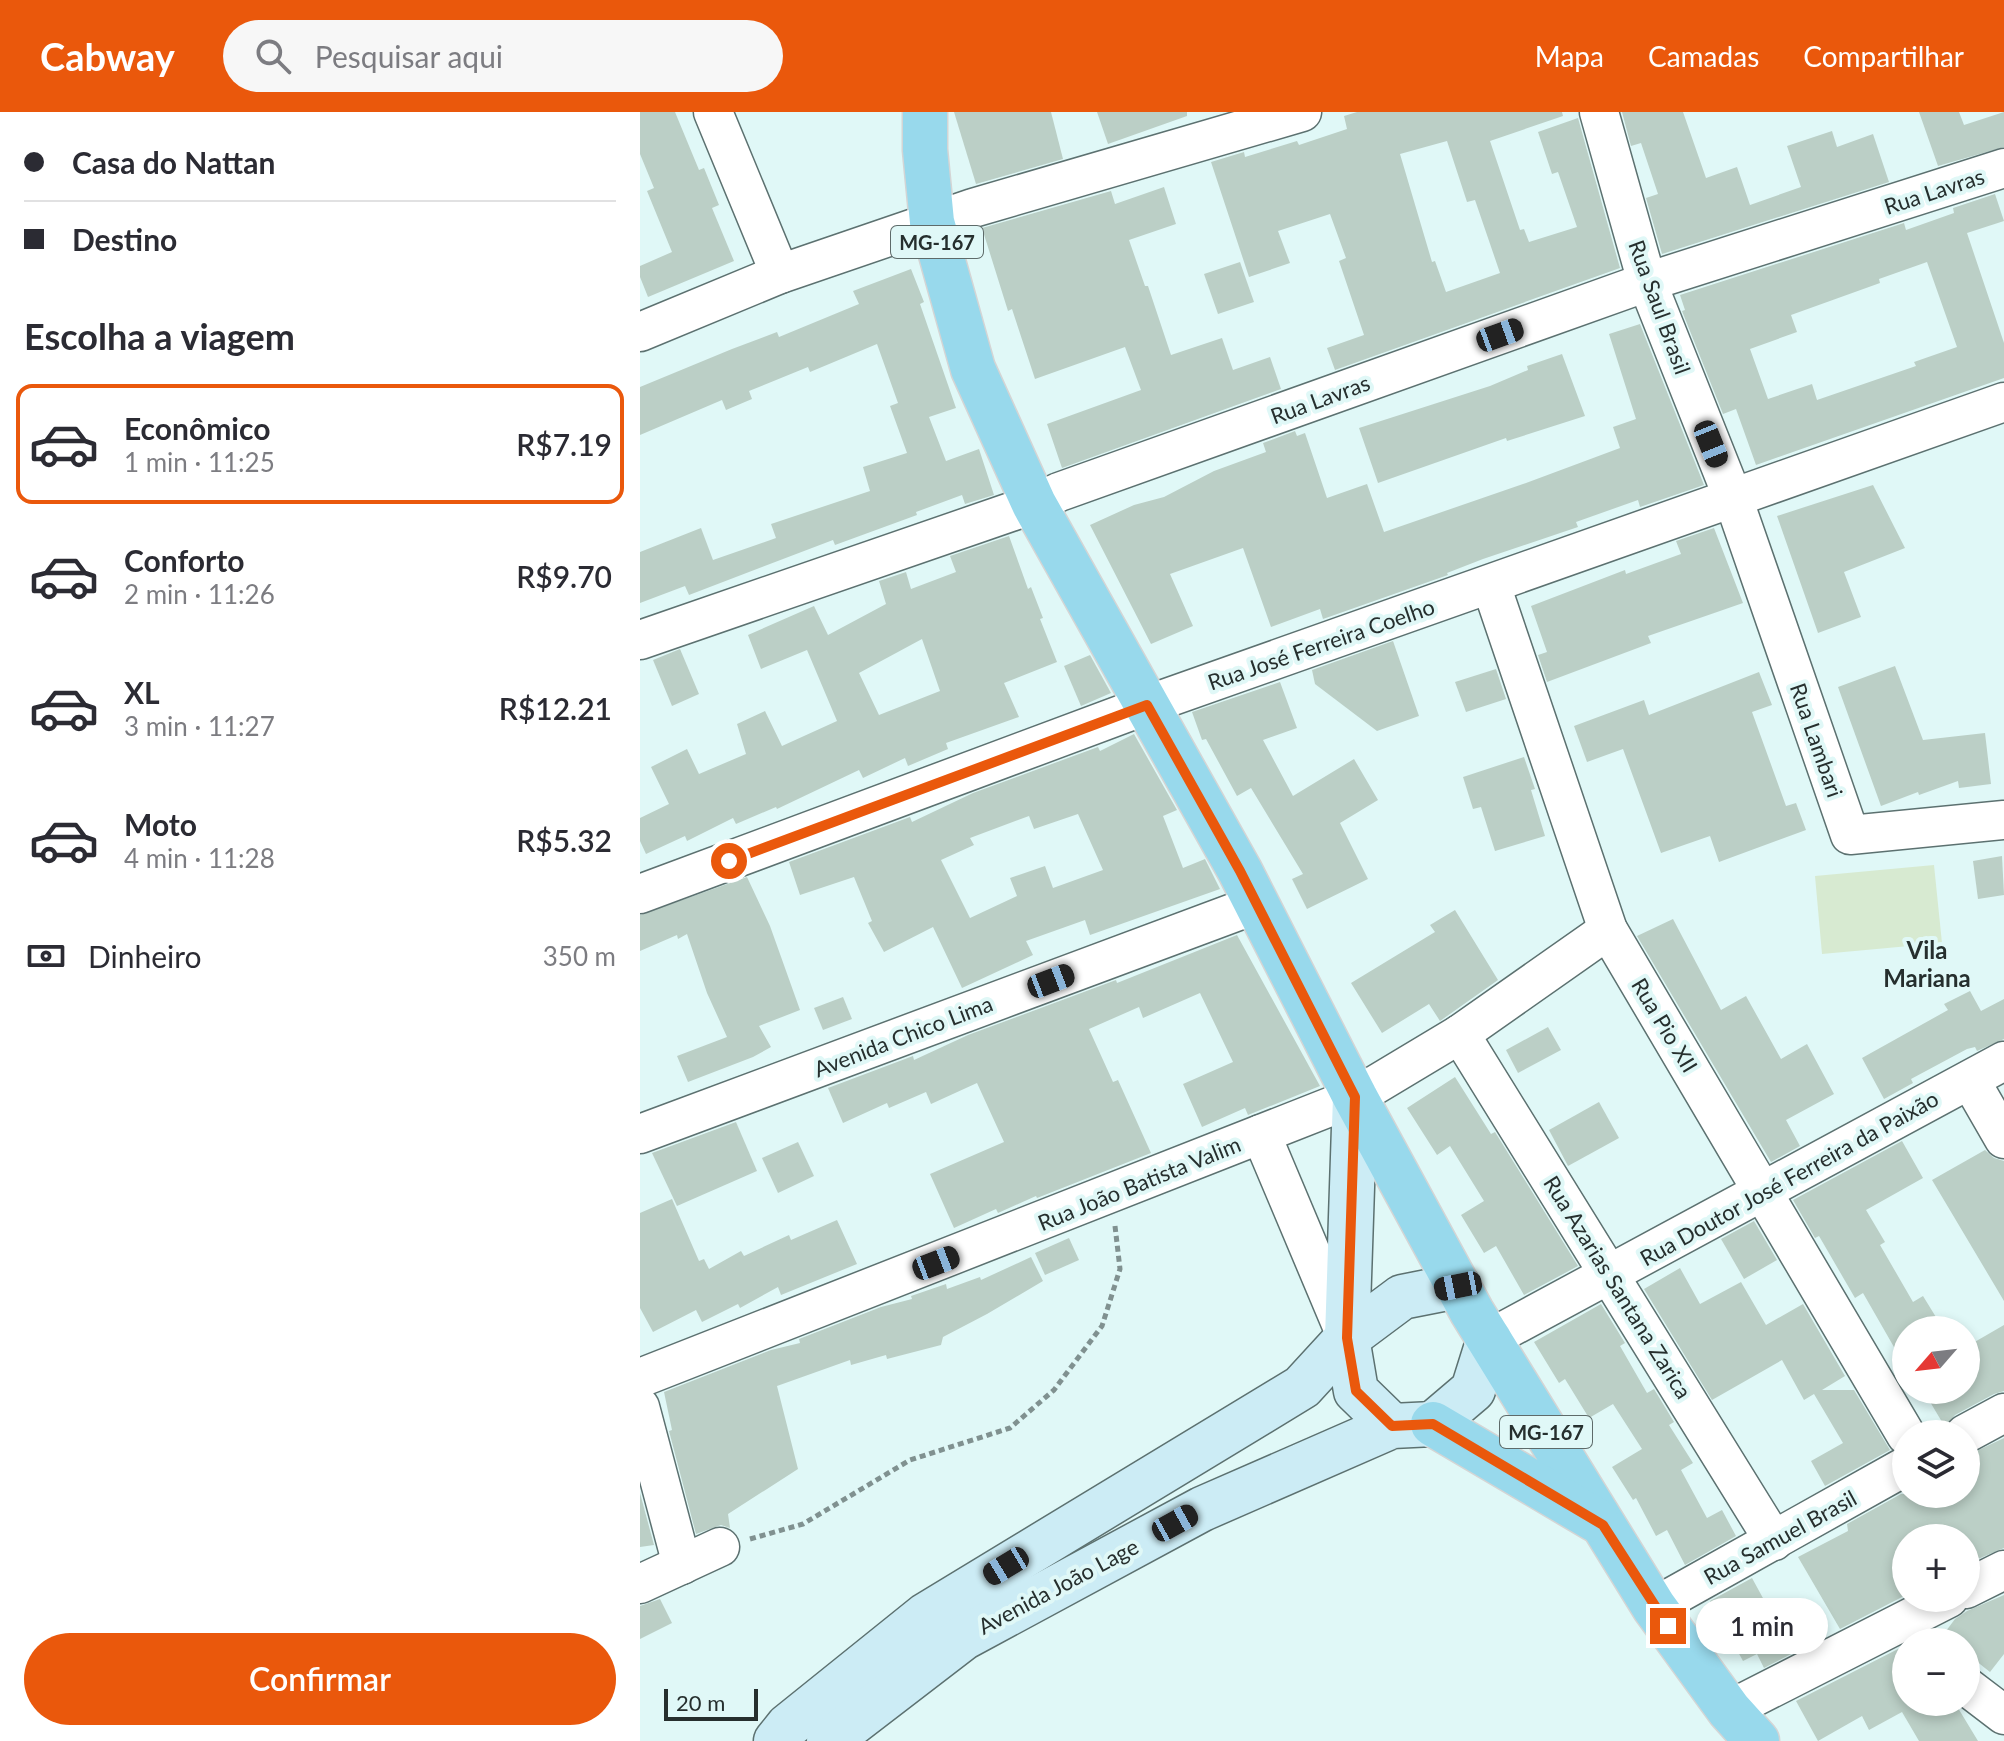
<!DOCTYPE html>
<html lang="pt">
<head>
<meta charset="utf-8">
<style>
  :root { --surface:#fff; --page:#f7f7f7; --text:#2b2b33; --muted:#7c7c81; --line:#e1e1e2; --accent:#ea580c }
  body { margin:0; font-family:Lato,sans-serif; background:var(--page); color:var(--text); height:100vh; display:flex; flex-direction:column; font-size:30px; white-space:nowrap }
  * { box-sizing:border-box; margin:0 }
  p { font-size:26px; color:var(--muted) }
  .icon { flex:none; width:44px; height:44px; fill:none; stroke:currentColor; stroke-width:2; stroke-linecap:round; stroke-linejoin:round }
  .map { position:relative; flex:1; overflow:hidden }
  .side { display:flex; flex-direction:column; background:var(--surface); width:640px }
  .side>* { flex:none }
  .guide { display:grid; align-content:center; height:176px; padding:0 24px; background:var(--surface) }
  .needle { width:52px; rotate:242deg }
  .buttons { position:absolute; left:1252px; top:1204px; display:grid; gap:16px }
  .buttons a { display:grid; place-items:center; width:88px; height:88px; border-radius:50%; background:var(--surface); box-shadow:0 4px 12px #0003; font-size:40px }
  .scale { position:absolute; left:24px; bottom:20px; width:94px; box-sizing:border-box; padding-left:8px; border:4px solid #262f2e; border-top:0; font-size:22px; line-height:28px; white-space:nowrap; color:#262f2e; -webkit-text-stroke:6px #e0f8f7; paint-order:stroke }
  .end { position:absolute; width:36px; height:36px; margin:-18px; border:10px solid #ea580c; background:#fff; box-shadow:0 0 0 4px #fff }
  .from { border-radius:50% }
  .bubble { position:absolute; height:56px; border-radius:28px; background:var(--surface); box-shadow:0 4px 12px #0003; font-size:26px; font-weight:600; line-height:56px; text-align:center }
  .car { position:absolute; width:24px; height:48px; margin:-24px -12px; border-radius:10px; box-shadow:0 0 6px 2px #0007; background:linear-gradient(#222 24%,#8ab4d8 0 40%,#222 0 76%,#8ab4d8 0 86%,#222 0) }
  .guide b { display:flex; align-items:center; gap:28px; height:76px; font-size:30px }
  .guide b+b { border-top:2px solid var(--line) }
  .guide i { width:20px; height:20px; background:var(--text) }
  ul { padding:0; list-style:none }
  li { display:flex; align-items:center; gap:24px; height:120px; margin:0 16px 12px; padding:0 8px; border:4px solid transparent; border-radius:16px }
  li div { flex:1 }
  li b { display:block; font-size:30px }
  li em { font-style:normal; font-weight:600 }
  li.active { border-color:var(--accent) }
  li>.icon { width:72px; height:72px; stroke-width:1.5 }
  h2 { padding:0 24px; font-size:36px; line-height:96px }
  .pay { display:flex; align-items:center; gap:20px; height:88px; padding:0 24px; font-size:30px }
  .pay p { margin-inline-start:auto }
  .action { display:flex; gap:16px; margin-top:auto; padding:16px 24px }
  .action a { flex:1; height:92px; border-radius:48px; background:var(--accent); color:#fff; font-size:32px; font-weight:600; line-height:92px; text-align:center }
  header { display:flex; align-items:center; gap:48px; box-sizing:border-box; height:112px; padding:0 40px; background:var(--accent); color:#fff }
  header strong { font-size:38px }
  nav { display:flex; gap:44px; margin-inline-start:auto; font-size:28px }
  .search { width:560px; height:72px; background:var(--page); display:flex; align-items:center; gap:20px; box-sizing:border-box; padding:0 28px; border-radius:44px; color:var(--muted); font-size:30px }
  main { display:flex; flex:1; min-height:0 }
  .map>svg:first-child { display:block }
  .green { fill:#d7ead1 }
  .building { fill:#bbcfc6; fill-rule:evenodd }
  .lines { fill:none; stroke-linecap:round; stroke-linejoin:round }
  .street-casing { stroke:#5c7170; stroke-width:41 }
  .secondary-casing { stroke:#5c7170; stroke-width:47 }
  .primary-casing { stroke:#d4d5d5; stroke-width:47 }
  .path { stroke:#809190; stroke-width:5; stroke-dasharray:6 4; stroke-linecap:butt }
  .street { stroke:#fff; stroke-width:38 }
  .secondary { stroke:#ccecf5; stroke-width:44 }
  .primary { stroke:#98d9ec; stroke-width:44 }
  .route { stroke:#ea580c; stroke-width:10 }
  .labels { text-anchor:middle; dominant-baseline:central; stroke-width:8; stroke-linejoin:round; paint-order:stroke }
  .shield { fill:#e0f8f7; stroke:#5e6b6a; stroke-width:2 }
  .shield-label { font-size:20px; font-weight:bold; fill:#262f2e }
  .street-label { font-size:22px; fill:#262f2e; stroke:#e0f8f7 }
  .neighbourhood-label { font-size:24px; font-weight:bold; fill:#262f2e; stroke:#e0f8f7 }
</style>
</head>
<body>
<header>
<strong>Cabway</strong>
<div class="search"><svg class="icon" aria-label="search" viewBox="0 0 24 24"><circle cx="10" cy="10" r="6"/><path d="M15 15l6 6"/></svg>Pesquisar aqui</div>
<nav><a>Mapa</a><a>Camadas</a><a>Compartilhar</a></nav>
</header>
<main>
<section class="side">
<div class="guide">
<b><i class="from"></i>Casa do Nattan</b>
<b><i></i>Destino</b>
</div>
<h2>Escolha a viagem</h2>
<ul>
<li class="active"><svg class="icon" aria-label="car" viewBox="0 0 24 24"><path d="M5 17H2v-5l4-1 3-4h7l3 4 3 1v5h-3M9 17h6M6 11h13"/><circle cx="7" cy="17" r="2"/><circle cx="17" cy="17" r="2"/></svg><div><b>Econômico</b><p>1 min · 11:25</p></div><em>R$7.19</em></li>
<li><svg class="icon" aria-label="car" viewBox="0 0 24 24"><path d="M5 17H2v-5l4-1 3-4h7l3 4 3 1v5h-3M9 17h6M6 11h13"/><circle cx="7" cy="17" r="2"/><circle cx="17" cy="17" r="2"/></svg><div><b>Conforto</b><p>2 min · 11:26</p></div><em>R$9.70</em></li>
<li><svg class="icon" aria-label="car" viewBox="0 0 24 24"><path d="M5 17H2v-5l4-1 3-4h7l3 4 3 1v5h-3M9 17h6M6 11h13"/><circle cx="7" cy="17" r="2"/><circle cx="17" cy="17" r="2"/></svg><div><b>XL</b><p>3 min · 11:27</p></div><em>R$12.21</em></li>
<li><svg class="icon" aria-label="car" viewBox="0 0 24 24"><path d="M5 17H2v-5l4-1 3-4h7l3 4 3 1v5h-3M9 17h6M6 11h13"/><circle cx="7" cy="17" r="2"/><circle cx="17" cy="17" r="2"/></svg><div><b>Moto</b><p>4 min · 11:28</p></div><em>R$5.32</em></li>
</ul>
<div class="pay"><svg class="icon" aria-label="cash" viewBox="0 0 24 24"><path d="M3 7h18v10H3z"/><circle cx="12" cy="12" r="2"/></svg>Dinheiro<p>350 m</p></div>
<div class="action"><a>Confirmar</a></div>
</section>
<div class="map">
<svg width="1364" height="1629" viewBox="0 0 1364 1629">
  <rect width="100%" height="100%" fill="#e0f8f7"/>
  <path class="green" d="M1294 753 1302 831 1182 842 1175 764Z"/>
  <g class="building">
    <path d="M0 0H35L59 58 64 56 79 93 72 96 94 149 8 185 0 165V154L32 140 7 79 14 76 0 42Z"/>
    <path d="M314 0H411L423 47 336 72Z"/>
    <path d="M457 0H547V4L468 32Z"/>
    <path d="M717 0H922L923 4 850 29 880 118 884 117 889 130 937 115 918 60 912 62 898 20 938 6 980 156 695 258 687 236 724 223 699 149 706 146 690 102 638 119 650 151 609 165 571 50 604 40 605 45 657 29 659 33 707 17 704 4ZM807 29 827 90 835 88 860 161 806 180 795 149 792 150 760 42Z"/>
    <path d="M982 0H1043L1066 66 1097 55 1110 93 1161 75 1147 34 1192 19 1197 35 1233 22 1249 70 1022 142 1006 86 1018 82 1001 31 991 34Z"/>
    <path d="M1279 0H1319L1324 13 1364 0V35L1298 54Z"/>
    <path d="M524 75 536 112 489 128 505 174H508L531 243 582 226 593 258 630 245 641 277 422 356 407 312 501 278 485 235 395 267 372 197 368 199 342 116 471 79 475 92Z"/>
    <path d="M1355 82 1364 109 1327 121 1364 231V266L1116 353 1096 297 1083 302 1042 199 1045 198 1040 183 1264 111 1266 118 1314 101 1313 96ZM1287 150 1317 235 1274 250 1276 254 1177 288 1172 272 1128 287 1110 237 1157 220 1151 203 1240 171 1239 167Z"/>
    <path d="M600 150 614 190 578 202 564 162Z"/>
    <path d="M271 157 284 190 280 192 316 296 289 305 306 349 339 337 354 383 325 392 322 383 276 400 277 403 195 433 193 428 49 483 45 474 0 491V440L61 416 73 448 136 426 131 412 230 379 223 355 267 341 250 294 258 291 237 232 170 260 168 255 109 279 112 287 86 298 82 288 0 323V275L92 237 137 220 139 225 219 192 213 179Z"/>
    <path d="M1000 212 1064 373 1000 395 998 388 936 410 938 415 843 447 807 461 808 463 683 507 680 497 631 515 603 436 530 462 553 514 511 532 450 413 494 393 524 385 574 359 626 340 623 331 655 319 657 324 665 321 687 386 727 372 744 420 883 372 980 336 973 315 996 307 969 222Z"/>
    <path d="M922 242 945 304 867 329 866 326 738 371 719 316 850 274 888 258 887 254Z"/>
    <path d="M1233 373 1265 436 1204 460 1221 505 1178 521 1137 404Z"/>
    <path d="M1074 416 1103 491 1008 524 1011 531 907 570 898 543 907 540 891 494 985 458 986 462 1041 442 1036 429Z"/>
    <path d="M369 424 388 477 391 475 403 506 400 507 417 550 364 571 379 605 306 631 308 637 268 654 265 646 223 666 219 658 137 697 136 695 96 712 93 706 47 729 45 724 6 742 0 729V706L29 692 11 655 47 637 59 662 106 642 97 612 125 599 142 634 197 609 167 538 121 557 108 523 174 494 188 523 246 492 239 469 266 460 271 477 316 460 310 444ZM282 527 300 579 239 603 219 561Z"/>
    <path d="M753 529 779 604 737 619 675 572 672 558Z"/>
    <path d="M40 537 59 582 32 594 13 548Z"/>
    <path d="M450 543 471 581 441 594 424 554Z"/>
    <path d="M1255 554 1283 628 1345 621 1351 672 1319 676 1318 669 1279 683 1278 680 1241 694 1198 575Z"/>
    <path d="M856 557 866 587 826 600 815 570Z"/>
    <path d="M1119 560 1132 593 1112 600 1146 694 1156 691 1166 718 1079 750 1070 724 1021 741 983 637 947 650 934 614 1004 588 1009 603Z"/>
    <path d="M640 570 657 616 623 628 653 684 714 647 738 688 700 711 728 767 667 797 652 767 663 762 611 676 597 684 566 627 562 628 552 600Z"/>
    <path d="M494 622 537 698 523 704 543 756 565 747 580 777 450 823 445 808 386 829 393 843 322 876 293 815 244 840 228 811 232 809 214 765 160 783 149 750 270 705 272 710 333 681 458 635 460 639ZM438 702 463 758 413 776 405 754 370 766 377 784 330 806 301 748 334 733 330 726 389 704 394 717Z"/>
    <path d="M884 645 895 677 891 678 905 724 855 739 841 695 833 697 823 665Z"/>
    <path d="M1362 744 1364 783 1338 787 1333 749Z"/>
    <path d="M107 765 130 814 160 898 119 914 131 935 113 945 48 970 37 944 87 925 67 881 47 822 38 827 37 823 0 839V803Z"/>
    <path d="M815 798 858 868 800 909 789 892 742 921 711 871 795 820 790 813Z"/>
    <path d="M1033 807 1081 898 1106 884 1141 947 1167 932 1194 982 1146 1008 1160 1034 1131 1050 997 824Z"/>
    <path d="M597 823 680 974 608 1003 605 996 562 1015 543 972 593 950 560 881 503 906 499 895 449 917 473 970 478 968 511 1041 397 1086 396 1084 358 1101 356 1097 314 1116 290 1062 364 1030 337 971 291 992 286 980 249 996 247 991 203 1011 188 976 273 944 274 948 328 923 476 868 477 871Z"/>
    <path d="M1330 879 1341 899 1364 887V927L1337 939 1335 935 1327 937 1271 967 1273 971 1244 987 1222 946 1308 898 1304 892Z"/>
    <path d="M203 885 212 907 183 918 174 896Z"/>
    <path d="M908 915 921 938 878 961 866 938Z"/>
    <path d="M815 965 851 1022 855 1020 938 1154 884 1183 856 1134 844 1141 821 1103 844 1089 810 1034 797 1043 767 996Z"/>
    <path d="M959 990 979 1026 928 1054 909 1018Z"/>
    <path d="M96 1010 117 1059 37 1094 12 1041Z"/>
    <path d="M1262 1029 1283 1066 1226 1098 1245 1130 1240 1133 1273 1190 1283 1184 1299 1210 1285 1218H1266V1256L1223 1181 1215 1186 1179 1124 1175 1126 1153 1088Z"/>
    <path d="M158 1030 174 1064 138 1081 122 1046Z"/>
    <path d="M1345 1038 1354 1046 1364 1049V1189L1292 1068Z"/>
    <path d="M32 1087 59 1149 64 1147 69 1157 101 1139 104 1144 149 1123 151 1128 197 1108 217 1152 141 1183 138 1175 100 1196 98 1192 62 1210 56 1198 13 1220 0 1196V1101Z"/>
    <path d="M1114 1109 1137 1148 1104 1167 1081 1127Z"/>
    <path d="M429 1126 439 1148 405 1163 395 1141Z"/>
    <path d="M391 1145 403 1169 347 1202 303 1225 301 1233 247 1247 246 1243 211 1253 210 1248 137 1274 158 1357 88 1402 90 1416 81 1413 56 1422 29 1319 32 1318 24 1280 131 1238 160 1231 159 1227 241 1195 272 1187 271 1184 306 1172 307 1177 340 1165 341 1168Z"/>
    <path d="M1040 1156 1060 1192 1101 1170 1126 1213 1163 1192 1205 1264 1182 1278H1214L1250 1338 1185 1374 1171 1349 1203 1331 1174 1282 1164 1288 1142 1248 1072 1288 1004 1177Z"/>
    <path d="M961 1192 985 1231 980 1234 1007 1281 1014 1277 1034 1310 1029 1313 1053 1351 1041 1358 1067 1406 1082 1398 1096 1424 1045 1453 1027 1418 1016 1424 996 1386 993 1388 972 1355 1002 1337 973 1292 949 1306 925 1267 919 1271 894 1230Z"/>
    <path d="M1364 1213V1279L1354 1282 1315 1303 1305 1315 1283 1278H1326V1235Z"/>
    <path d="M1364 1326V1436L1326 1452V1426H1266V1483L1200 1517 1158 1445 1208 1419 1207 1412 1261 1382H1326V1344Z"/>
    <path d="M0 1381 14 1433 0 1435Z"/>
    <path d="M1112 1466 1153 1541 1124 1556 1117 1542 1103 1549 1070 1489Z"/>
    <path d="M1364 1483V1542L1350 1560 1326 1541V1530H1311L1303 1523 1315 1507 1327 1499Z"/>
    <path d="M20 1487 32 1511 0 1527V1494Z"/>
    <path d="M1258 1537 1266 1544V1590H1311L1318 1596 1338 1629H1279L1262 1600 1229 1618 1222 1604 1178 1629 1156 1589Z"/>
  </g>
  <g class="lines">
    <defs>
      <g id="street">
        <path d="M73 0 140 162"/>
        <path d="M959 0 1007 170 1093 386 1210 723 1364 708"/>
        <path d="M0 220 140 162 333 96 662 0"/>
        <path d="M851 473 968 818 1266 1323"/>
        <path d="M0 528 394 392 419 380 1007 170 1364 56"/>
        <path d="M0 782 507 593 1364 290"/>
        <path d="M820 922 1134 1429"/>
        <path d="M1330 968 1364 1027"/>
        <path d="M0 1022 617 792"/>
        <path d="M621 1022 707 1226"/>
        <path d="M849 1227 1364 949"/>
        <path d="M0 1266 715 985 820 922 968 818"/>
        <path d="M0 1295 42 1453"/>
        <path d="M1325 1322 1364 1301"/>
        <path d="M0 1472 80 1435"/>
        <path d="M1326 1477 1364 1458"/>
        <path d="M1014 1495 1266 1354"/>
        <path d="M1326 1574 1364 1603"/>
        <path d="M1089 1598 1309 1486"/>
      </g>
      <g id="secondary">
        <path d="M715 985 707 1226 716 1279 752 1314"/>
        <path d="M136 1629 148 1614 286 1503 662 1275 707 1226 762 1185 818 1174"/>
        <path d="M189 1629 323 1526 562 1397 752 1314 793 1312 833 1278 849 1227"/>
      </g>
      <g id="primary">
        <path d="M285 0V38L292 110 333 257 394 392 600 759 715 985 832 1200 1014 1495 1089 1598 1117 1629"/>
        <path d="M793 1312 956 1408"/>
      </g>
    </defs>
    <use href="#street" class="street-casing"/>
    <use href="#secondary" class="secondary-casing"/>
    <use href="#primary" class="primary-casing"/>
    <path class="path" d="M110 1427 163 1412 270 1348 370 1316 414 1278 462 1214 480 1157 475 1114"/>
    <use href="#street" class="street"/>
    <use href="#secondary" class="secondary"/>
    <use href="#primary" class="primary"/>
  </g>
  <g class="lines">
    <path class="route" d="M89 749 507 593 600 759 715 985 707 1226 716 1279 752 1314 793 1312 963 1413 1028 1514"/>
  </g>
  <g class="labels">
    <g class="shield">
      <rect x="251" y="114" width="92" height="32" rx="6"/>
      <rect x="860" y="1304" width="92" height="32" rx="6"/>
    </g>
    <g class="shield-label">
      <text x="297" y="130">MG-167</text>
      <text x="906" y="1320">MG-167</text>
    </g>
    <g class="street-label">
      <text transform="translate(1294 79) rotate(-18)">Rua Lavras</text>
      <text transform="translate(1020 195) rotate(70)">Rua Saul Brasil</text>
      <text transform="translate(680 287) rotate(-20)">Rua Lavras</text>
      <text transform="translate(681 532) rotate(-19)">Rua José Ferreira Coelho</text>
      <text transform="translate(1177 628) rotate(71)">Rua Lambari</text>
      <text transform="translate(1025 913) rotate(59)">Rua Pio XII</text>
      <text transform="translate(263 924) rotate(-21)">Avenida Chico Lima</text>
      <text transform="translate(1149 1066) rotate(-29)">Rua Doutor José Ferreira da Paixão</text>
      <text transform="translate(499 1071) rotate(-22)">Rua João Batista Valim</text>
      <text transform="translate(978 1175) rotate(58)">Rua Azarias Santana Zarica</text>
      <text transform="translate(1140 1425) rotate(-29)">Rua Samuel Brasil</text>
      <text transform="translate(418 1474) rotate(-28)">Avenida João Lage</text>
    </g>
    <g class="neighbourhood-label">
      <text x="1287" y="837">Vila<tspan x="1287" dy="28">Mariana</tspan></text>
    </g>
  </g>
</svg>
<div class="buttons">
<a><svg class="needle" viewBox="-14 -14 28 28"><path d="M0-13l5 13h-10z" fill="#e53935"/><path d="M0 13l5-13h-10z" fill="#7c7c81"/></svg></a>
<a><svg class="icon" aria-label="layers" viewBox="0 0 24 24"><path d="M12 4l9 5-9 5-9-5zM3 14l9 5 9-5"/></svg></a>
<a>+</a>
<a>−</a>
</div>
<div class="scale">20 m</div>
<i class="end from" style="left:89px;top:749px"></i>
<i class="end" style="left:1028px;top:1514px"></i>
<div class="bubble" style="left:1056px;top:1486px;width:132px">1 min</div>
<i class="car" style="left:860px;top:223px;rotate:70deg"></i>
<i class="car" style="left:1071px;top:332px;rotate:158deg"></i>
<i class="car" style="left:411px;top:869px;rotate:69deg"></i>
<i class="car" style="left:296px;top:1151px;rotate:69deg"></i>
<i class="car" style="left:818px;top:1174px;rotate:259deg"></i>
<i class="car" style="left:535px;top:1411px;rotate:61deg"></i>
<i class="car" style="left:366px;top:1454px;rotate:239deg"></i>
</div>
</main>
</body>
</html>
